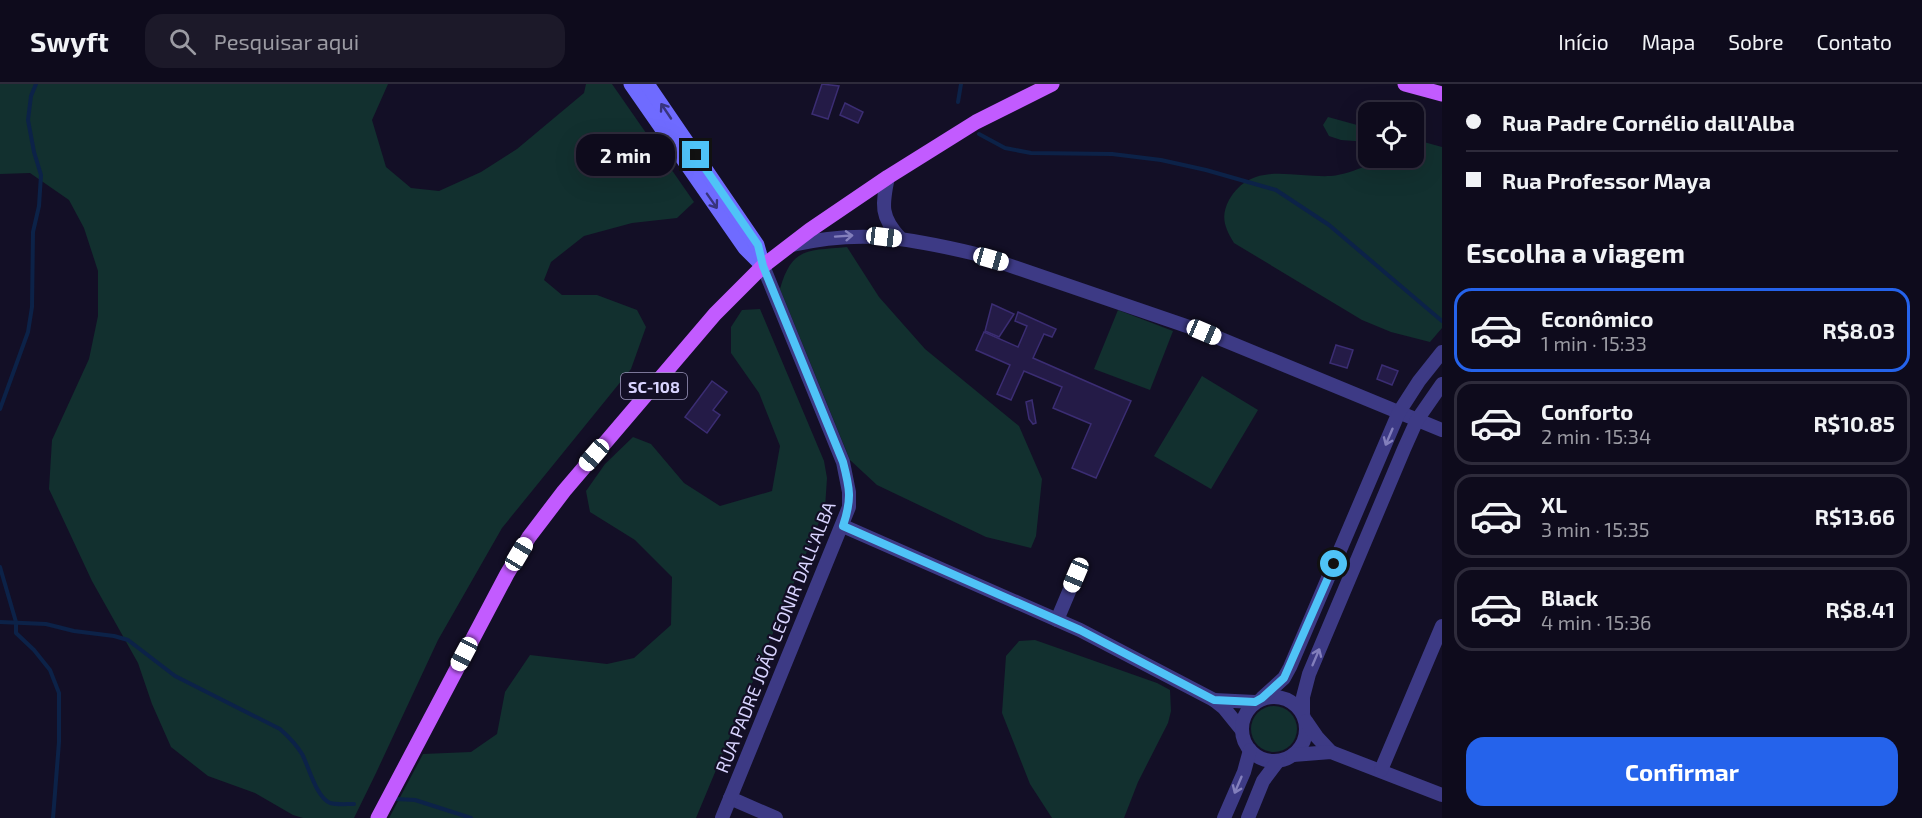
<!DOCTYPE html>
<html lang="pt">
<head>
<meta charset="utf-8">
<style>
  :root { --surface:#0e0b1c; --page:#1c1929; --text:#f1f3f6; --muted:#9b9ba3; --line:#2e2b3b; --accent:#2563eb }
  body { margin:0; font-family:"Exo 2",sans-serif; background:var(--page); color:var(--text); height:100vh; display:flex; flex-direction:column; font-size:22px; white-space:nowrap }
  * { box-sizing:border-box; margin:0 }
  p { font-size:20px; color:var(--muted) }
  .icon { flex:none; width:33px; height:33px; fill:none; stroke:currentColor; stroke-width:2; stroke-linecap:round; stroke-linejoin:round }
  .map { position:relative; flex:1; overflow:hidden }
  .panel { display:flex; flex-direction:column; background:var(--surface); width:480px }
  .panel>* { flex:none }
  .top-card { display:grid; align-content:center; height:132px; padding:0 24px; background:var(--surface) }
  .buttons { position:absolute; left:1358px; top:18px; display:grid; gap:12px }
  .buttons a { display:grid; place-items:center; width:66px; height:66px; border-radius:12px; background:var(--surface); box-shadow:0 6px 24px #0002,0 0 0 2px var(--line); font-size:30px }
  .end { position:absolute; width:27px; height:27px; margin:-14px; border:8px solid #4fc3f7; background:#111; box-shadow:0 0 0 3px #111 }
  .from { border-radius:50% }
  .bubble { position:absolute; height:42px; border-radius:18px; background:var(--surface); box-shadow:0 6px 24px #0002,0 0 0 2px var(--line); font-size:20px; font-weight:700; line-height:42px; text-align:center }
  .car { position:absolute; width:18px; height:36px; margin:-18px -9px; border-radius:8px; box-shadow:0 0 4px 2px #0007; background:linear-gradient(#fff 24%,#345 0 40%,#fff 0 76%,#345 0 86%,#fff 0) }
  .top-card b { display:flex; align-items:center; gap:21px; height:57px; font-size:22px }
  .top-card b+b { border-top:2px solid var(--line) }
  .top-card i { width:15px; height:15px; background:var(--text) }
  ul { padding:0; list-style:none }
  li { display:flex; align-items:center; gap:18px; height:84px; margin:0 12px 9px; padding:0 12px; border:3px solid var(--line); border-radius:18px }
  li div { flex:1 }
  li b { display:block; font-size:22px }
  li em { font-style:normal; font-weight:700 }
  li.selected { border-color:var(--accent) }
  li>.icon { width:54px; height:54px; stroke-width:1.5 }
  h2 { padding:0 24px; font-size:27px; line-height:72px }
  .button { display:flex; gap:12px; margin-top:auto; padding:12px 24px }
  .button a { flex:1; height:69px; border-radius:18px; background:var(--accent); color:#fff; font-size:24px; font-weight:700; line-height:69px; text-align:center }
  header { display:flex; align-items:center; gap:36px; box-sizing:border-box; height:84px; padding:0 30px; background:var(--surface); border-bottom:2px solid var(--line) }
  header strong { font-size:28px }
  nav { display:flex; gap:33px; margin-inline-start:auto; font-size:21px }
  .search { width:420px; height:54px; background:var(--page); display:flex; align-items:center; gap:15px; box-sizing:border-box; padding:0 21px; border-radius:18px; color:var(--muted); font-size:22px }
  main { display:flex; flex:1; min-height:0 }
  .map>svg:first-child { display:block }
  .green { fill:#12302f }
  .lines { fill:none; stroke-linecap:round; stroke-linejoin:round }
  .stream { stroke:#0c2248; stroke-width:4 }
  .building { fill:#241b47; stroke:#3b2d73; stroke-width:1.5 }
  .street { stroke:#3d3a85; stroke-width:14 }
  .secondary { stroke:#6f6bff; stroke-width:15 }
  .primary { stroke:#c25bff; stroke-width:15 }
  .oneway { stroke:#38347d }
  .oneway2 { stroke:#837fbc }
  .route { stroke:#4fc3f7; stroke-width:8 }
  .labels { text-anchor:middle; dominant-baseline:central; stroke-width:4.5; stroke-linejoin:round; paint-order:stroke }
  .shield { fill:#130f26; stroke:#9e99be; stroke-width:1.5 }
  .shield-label { font-size:16px; font-weight:bold; fill:#d9d4ff }
  .street-label { font-size:18px; fill:#d9d4ff; stroke:#130f26 }
</style>
</head>
<body>
<header>
<strong>Swyft</strong>
<div class="search"><svg class="icon" aria-label="search" viewBox="0 0 24 24"><circle cx="10" cy="10" r="6"/><path d="M15 15l6 6"/></svg>Pesquisar aqui</div>
<nav><a>Início</a><a>Mapa</a><a>Sobre</a><a>Contato</a></nav>
</header>
<main>
<div class="map">
<svg width="1442" height="734" viewBox="0 0 1442 734">
  <rect width="100%" height="100%" fill="#130f26"/>
  <g class="green">
    <path d="M0 0H388L372 36 386 83 411 104 439 107 481 88 517 65 584 9 586 0H612L694 118 677 134 632 139 584 152 551 178 544 196 562 211H597L637 226 646 243 631 285 502 444 438 556 376 689 354 734H303L293 731 255 709 208 692 171 663 152 620 138 579 92 497 49 405 52 356 89 275 98 232V187L84 144 69 116 30 89 0 90Z"/>
    <path d="M1328 33 1368 44V58L1341 56 1329 52 1323 41Z"/>
    <path d="M1413 55 1442 63V244L1430 258 1391 248 1362 236 1234 159C1225 144 1220 133 1229 116 1252 76 1293 94 1331 92 1343 91 1355 86 1367 82L1371 74H1413Z"/>
    <path d="M847 163 879 213 925 265 1019 342 1042 395 1036 452 1031 464 986 453 877 401 850 376 780 205C792 162 809 167 847 163Z"/>
    <path d="M760 225 824 377 827 394 825 424 696 734H389L423 670 471 668 497 650 505 608 530 571 607 580 634 574 671 541 672 493 635 456 590 428 586 407 605 380 633 353 651 360 684 399 720 422 772 407 780 362 759 309 731 269V243L742 226Z"/>
    <path d="M1118 226 1173 247 1150 306 1094 285Z"/>
    <path d="M1202 292 1258 326 1211 405 1154 372Z"/>
    <path d="M1035 556 1157 599 1170 606 1171 627 1168 639 1138 698 1124 734H1052L1030 700 1002 629 1006 572 1019 557Z"/>
    <circle cx="1274" cy="645" r="23"/>
  </g>
  <g class="lines">
    <g class="stream">
      <path d="M958 18 961 0"/>
      <path d="M979 50 1005 64 1031 69 1112 70 1161 76 1206 86 1276 106 1329 141 1442 237"/>
      <path d="M0 325 28 248 32 223 33 148 39 122 41 91 34 68 28 36 31 12 36 0"/>
      <path d="M0 483 16 538V549L34 566 50 586 59 609V658L53 734"/>
      <path d="M0 538 46 540 74 547 114 552 128 556 175 592 280 645C289 653 296 660 302 670 309 683 316 713 330 719 337 721 346 720 354 720"/>
      <path d="M396 715 415 716 471 734"/>
    </g>
  </g>
  <g class="building">
    <path d="M822 0 839 2 828 35 812 30Z"/>
    <path d="M845 19 863 28 858 39 840 31Z"/>
    <path d="M992 220 1014 230 999 253 985 247Z"/>
    <path d="M1018 228 1056 245 1052 253 1044 250 1033 274 1131 317 1096 394 1072 384 1091 340 1053 324 1062 303 1024 287 1011 316 997 310 1010 281 976 266 984 248 1018 263 1027 242 1015 237Z"/>
    <path d="M1336 261 1353 266 1347 284 1330 279Z"/>
    <path d="M1382 281 1398 287 1392 301 1377 295Z"/>
    <path d="M712 297 727 308 713 326 720 331 707 349 685 333Z"/>
    <path d="M1032 316 1036 339 1033 340 1029 335 1026 318Z"/>
  </g>
  <g class="lines">
    <g class="street">
      <path d="M888 93C882 121 880 133 901 155"/>
      <path d="M792 161C861 145 909 154 976 170L1204 248 1442 346"/>
      <path d="M843 442 1080 546 1214 616 1224 624 1241 645"/>
      <path d="M1057 536 1076 491"/>
      <circle cx="1274" cy="645" r="32"/>
      <path d="M1262 614 1284 594 1290 583 1399 328 1419 297 1442 268"/>
      <path d="M1214 616 1255 618"/>
      <path d="M1303 629V613L1309 590 1404 365 1417 336 1442 300"/>
      <path d="M1306 637 1317 653 1331 668"/>
      <path d="M1293 671 1331 668 1442 711"/>
      <path d="M1381 686 1442 542"/>
      <path d="M730 714 776 734"/>
      <path d="M722 734 849 423V408L843 378 763 182"/>
      <path d="M1224 734 1244 688 1250 666"/>
      <path d="M1248 734 1263 697 1278 677"/>
    </g>
    <g class="secondary">
      <path d="M631 0 745 164 763 182"/>
      <path d="M647 0 757 161 763 182"/>
    </g>
    <g class="primary">
      <path d="M1405 0 1442 10"/>
      <path d="M378 734 507 490 529 453 564 407 715 230 763 182 810 146 888 93 976 38 1052 0"/>
    </g>
  </g>
  <defs><path id="oneway-shaft" d="M-6 0H5M1.5-3L5.5 0L1.5 3" fill="none" stroke-width="1.6" stroke-linecap="round" stroke-linejoin="round" transform="scale(1.5)"/></defs>
  <g class="oneway">
    <use href="#oneway-shaft" transform="translate(666 27) rotate(-124)"/>
    <use href="#oneway-shaft" transform="translate(712 117) rotate(55)"/>
  </g>
  <g class="oneway2">
    <use href="#oneway-shaft" transform="translate(844 152) rotate(-4)"/>
    <use href="#oneway-shaft" transform="translate(1389 353) rotate(113)"/>
    <use href="#oneway-shaft" transform="translate(1316 573) rotate(-67)"/>
    <use href="#oneway-shaft" transform="translate(1238 701) rotate(113)"/>
  </g>
  <g class="lines">
    <path class="route" d="M696 71 758 161 763 182 843 378C850 405 852 415 843 442L1080 546 1214 616 1255 618 1262 614 1284 594 1334 480"/>
  </g>
  <g class="labels">
    <rect class="shield" x="621" y="289" width="66" height="26" rx="4.5"/>
    <g class="shield-label">
      <text x="654" y="302">SC-108</text>
    </g>
    <g class="street-label">
      <text transform="translate(775 553) rotate(-68)">RUA PADRE JOÃO LEONIR DALL'ALBA</text>
    </g>
  </g>
</svg>
<div class="buttons">
<a><svg class="icon" aria-label="locate" viewBox="0 0 24 24"><circle cx="12" cy="12" r="6"/><path d="M12 2v4M12 18v4M2 12h4M18 12h4"/></svg></a>
</div>
<i class="end from" style="left:1334px;top:480px"></i>
<i class="end" style="left:696px;top:71px"></i>
<div class="bubble" style="left:576px;top:50px;width:99px">2 min</div>
<i class="car" style="left:884px;top:153px;rotate:97deg"></i>
<i class="car" style="left:991px;top:175px;rotate:106deg"></i>
<i class="car" style="left:1204px;top:248px;rotate:113deg"></i>
<i class="car" style="left:594px;top:371px;rotate:221deg"></i>
<i class="car" style="left:519px;top:470px;rotate:31deg"></i>
<i class="car" style="left:1076px;top:491px;rotate:203deg"></i>
<i class="car" style="left:464px;top:570px;rotate:208deg"></i>
</div>
<section class="panel">
<div class="top-card">
<b><i class="from"></i>Rua Padre Cornélio dall'Alba</b>
<b><i></i>Rua Professor Maya</b>
</div>
<h2>Escolha a viagem</h2>
<ul>
<li class="selected"><svg class="icon" aria-label="car" viewBox="0 0 24 24"><path d="M5 17H2v-5l4-1 3-4h7l3 4 3 1v5h-3M9 17h6M6 11h13"/><circle cx="7" cy="17" r="2"/><circle cx="17" cy="17" r="2"/></svg><div><b>Econômico</b><p>1 min · 15:33</p></div><em>R$8.03</em></li>
<li><svg class="icon" aria-label="car" viewBox="0 0 24 24"><path d="M5 17H2v-5l4-1 3-4h7l3 4 3 1v5h-3M9 17h6M6 11h13"/><circle cx="7" cy="17" r="2"/><circle cx="17" cy="17" r="2"/></svg><div><b>Conforto</b><p>2 min · 15:34</p></div><em>R$10.85</em></li>
<li><svg class="icon" aria-label="car" viewBox="0 0 24 24"><path d="M5 17H2v-5l4-1 3-4h7l3 4 3 1v5h-3M9 17h6M6 11h13"/><circle cx="7" cy="17" r="2"/><circle cx="17" cy="17" r="2"/></svg><div><b>XL</b><p>3 min · 15:35</p></div><em>R$13.66</em></li>
<li><svg class="icon" aria-label="car" viewBox="0 0 24 24"><path d="M5 17H2v-5l4-1 3-4h7l3 4 3 1v5h-3M9 17h6M6 11h13"/><circle cx="7" cy="17" r="2"/><circle cx="17" cy="17" r="2"/></svg><div><b>Black</b><p>4 min · 15:36</p></div><em>R$8.41</em></li>
</ul>
<div class="button"><a>Confirmar</a></div>
</section>
</main>
</body>
</html>
